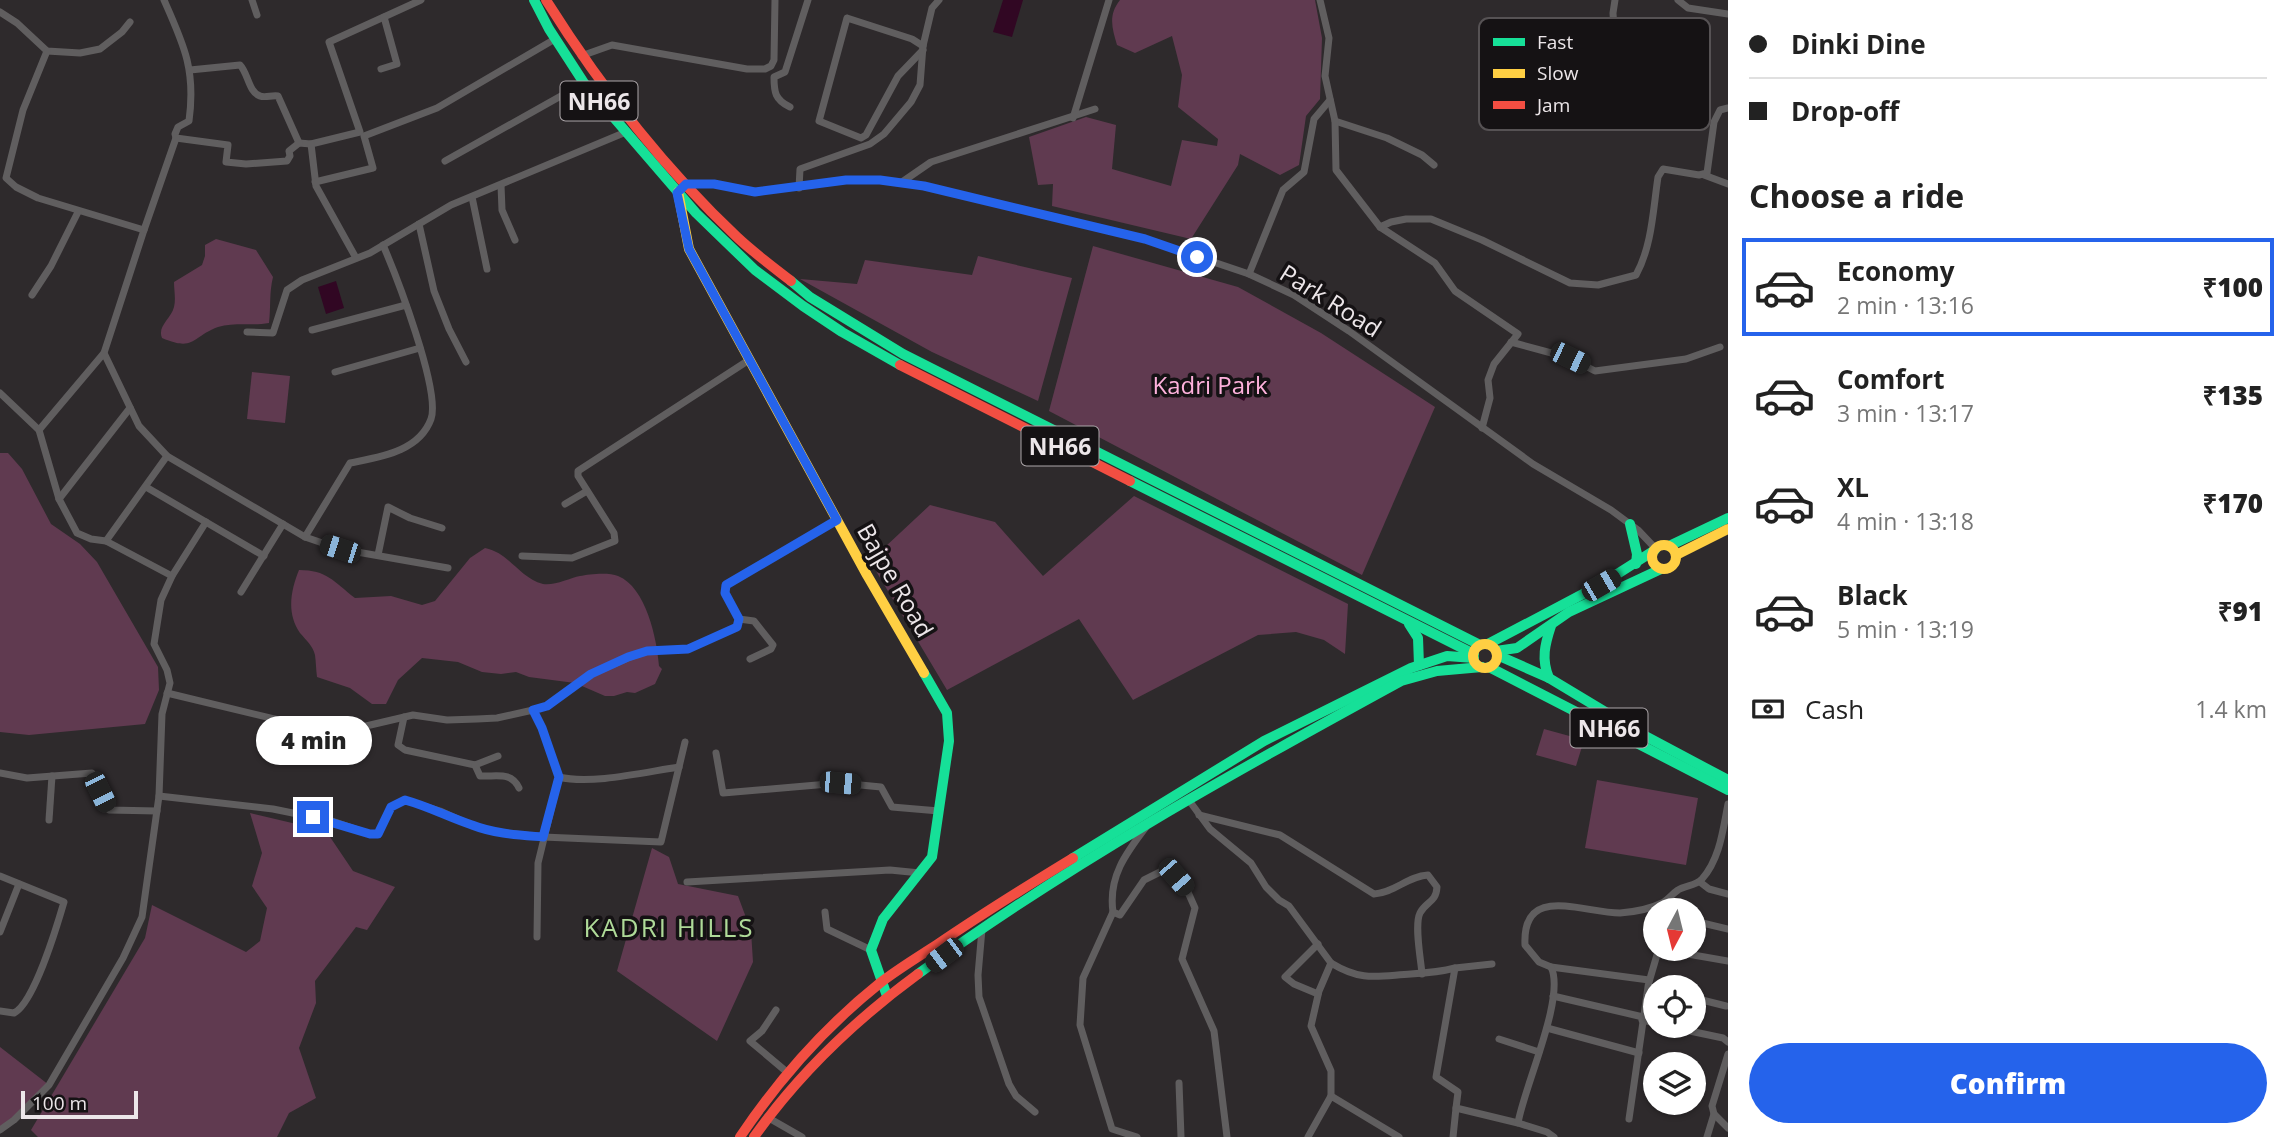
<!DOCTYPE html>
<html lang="en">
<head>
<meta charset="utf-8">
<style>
  :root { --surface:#fff; --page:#f2f2f2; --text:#222; --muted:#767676; --line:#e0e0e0; --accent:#2563eb }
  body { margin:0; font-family:"Open Sans",sans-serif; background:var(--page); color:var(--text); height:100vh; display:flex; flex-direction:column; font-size:26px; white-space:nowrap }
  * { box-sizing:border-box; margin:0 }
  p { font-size:23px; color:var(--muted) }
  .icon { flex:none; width:38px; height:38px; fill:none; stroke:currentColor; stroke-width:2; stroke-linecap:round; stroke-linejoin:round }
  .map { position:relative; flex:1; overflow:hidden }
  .panel { display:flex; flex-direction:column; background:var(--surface); width:560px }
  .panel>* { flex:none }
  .top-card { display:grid; align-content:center; height:154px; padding:0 21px; background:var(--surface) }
  .needle { width:46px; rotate:187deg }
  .controls { position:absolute; left:1643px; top:898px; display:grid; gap:14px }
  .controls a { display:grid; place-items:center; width:63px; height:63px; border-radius:50%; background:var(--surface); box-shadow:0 2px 5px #0004; font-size:35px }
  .scale { position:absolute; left:21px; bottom:18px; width:117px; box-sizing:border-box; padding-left:7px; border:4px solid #ece6e9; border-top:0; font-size:19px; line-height:24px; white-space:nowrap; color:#ece6e9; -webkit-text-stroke:5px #151214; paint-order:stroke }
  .end { position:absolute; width:32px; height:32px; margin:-16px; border:9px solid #2563eb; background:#fff; box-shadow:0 0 0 4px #fff }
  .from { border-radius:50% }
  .bubble { position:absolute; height:49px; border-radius:24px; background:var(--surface); box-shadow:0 2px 5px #0004; font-size:23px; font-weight:800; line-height:49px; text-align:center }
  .car { position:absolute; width:21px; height:42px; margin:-21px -10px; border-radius:9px; box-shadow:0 0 5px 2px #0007; background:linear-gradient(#222 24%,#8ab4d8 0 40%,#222 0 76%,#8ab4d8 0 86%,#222 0) }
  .top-card b { display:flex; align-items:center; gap:24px; height:66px; font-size:26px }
  .top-card b+b { border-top:2px solid var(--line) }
  .top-card i { width:18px; height:18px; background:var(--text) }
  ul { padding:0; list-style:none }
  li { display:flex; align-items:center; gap:21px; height:98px; margin:0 14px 10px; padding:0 7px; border:4px solid transparent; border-radius:0px }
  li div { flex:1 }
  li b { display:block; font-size:26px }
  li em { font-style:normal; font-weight:800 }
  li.current { border-color:var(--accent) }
  li>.icon { width:63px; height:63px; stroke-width:1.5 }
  h2 { padding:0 21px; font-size:32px; line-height:84px }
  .pay { display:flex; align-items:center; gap:18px; height:77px; padding:0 21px; font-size:26px }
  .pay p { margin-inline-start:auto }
  .button { display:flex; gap:14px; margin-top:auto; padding:14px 21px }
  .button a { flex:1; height:80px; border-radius:42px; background:var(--accent); color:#fff; font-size:28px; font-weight:800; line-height:80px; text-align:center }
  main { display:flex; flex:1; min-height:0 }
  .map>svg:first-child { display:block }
  .green { fill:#603a50 }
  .water { fill:#310723 }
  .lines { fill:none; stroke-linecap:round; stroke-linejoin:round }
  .street { stroke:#605e5f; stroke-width:7 }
  .fast { stroke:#16e098; stroke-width:10 }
  .slow { stroke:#ffcf43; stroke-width:10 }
  .jam { stroke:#f24e42; stroke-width:10 }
  .route { stroke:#2563eb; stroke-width:9 }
  .labels { text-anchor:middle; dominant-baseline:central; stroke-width:7; stroke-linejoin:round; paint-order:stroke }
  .shield { fill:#151214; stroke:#aca6a9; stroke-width:2 }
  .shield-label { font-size:23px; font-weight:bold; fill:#ece6e9 }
  .street-label { font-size:24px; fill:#ece6e9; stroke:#151214 }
  .park-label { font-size:24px; fill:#feb1dc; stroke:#151214 }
  .neighbourhood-label { font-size:26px; letter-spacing:2px; fill:#afda98; stroke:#151214 }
  .key { fill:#151214; stroke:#565254; stroke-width:2 }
  .key-label { font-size:19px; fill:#ece6e9 }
</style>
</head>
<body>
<main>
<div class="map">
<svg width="1728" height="1137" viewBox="0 0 1728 1137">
  <rect width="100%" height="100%" fill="#2e2a2c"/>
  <g class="green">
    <path d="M1120 0H1315L1322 38 1320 99 1306 116 1299 165 1280 175 1240 154 1238 165 1191 239 1052 206 1053 184 1038 185 1029 137 1086 117 1116 125 1112 169 1171 186 1182 140 1217 146 1218 139 1178 107 1182 75 1172 36 1135 53 1117 45C1112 28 1108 15 1120 0Z"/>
    <path d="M216 239 256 250 273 277C269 293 271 307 269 323 253 326 234 322 218 327 191 337 195 352 162 338 157 326 171 319 174 307 176 299 174 290 174 282L202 265 205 256V245Z"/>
    <path d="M1093 246 1238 287 1321 333 1435 407 1362 575 1049 411Z"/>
    <path d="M978 256 1072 278 1038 401 932 352 800 279 857 284 865 260 972 275Z"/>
    <path d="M252 372 290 376 285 423 247 419Z"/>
    <path d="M0 453H8L22 469 51 524 80 544 97 562 158 667 159 690 145 724 29 735 0 732Z"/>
    <path d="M1134 496 1348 604 1345 654 1324 640 1296 632 1258 635 1133 700 1079 619 947 690 870 561 930 505 995 522 1043 576Z"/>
    <path d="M485 548C510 553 518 577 543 584 554 586 570 578 580 576 589 574 609 572 618 576 646 587 657 639 659 666L662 669 655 684 635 693 627 692 614 696H605L575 683 529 677 516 672 501 674 482 672 458 662 422 658 398 680 386 704H372L350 688 317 677C316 670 316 662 315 655 313 646 306 640 300 633 286 613 291 590 299 570 327 570 333 581 355 598L391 596 422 605 435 601 470 558Z"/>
    <path d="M1544 729 1584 740 1576 766 1536 755Z"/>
    <path d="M1597 780 1698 798 1686 865 1585 848Z"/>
    <path d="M250 813 326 831 353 871 395 887 367 930 356 927 315 981 316 1003 299 1048 316 1098 289 1113 277 1137H38L31 1130 145 938 152 905 246 952 260 941 267 908 252 886 262 853Z"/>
    <path d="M652 848 669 857 678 884 738 896 751 931 753 962 717 1041 617 971Z"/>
    <path d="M0 1047 49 1085 0 1130Z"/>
  </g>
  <g class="water">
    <path d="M1003 0H1023L1012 37 993 32Z"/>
    <path d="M336 281 344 308 326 314 318 287Z"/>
    <path d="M1237 380 1251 388 1244 401 1230 393Z"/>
  </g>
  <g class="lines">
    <g class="street">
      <path d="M164 0C184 45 196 70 189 121L178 127 175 134 176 138 228 145 226 162 246 164 287 161 290 156 289 151 299 143 311 144 360 132 329 42 421 0"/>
      <path d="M252 0 257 15"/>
      <path d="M1320 0 1329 38 1325 76 1335 121 1387 138 1422 155 1434 165"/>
      <path d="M1678 0 1688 8 1728 14"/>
      <path d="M0 12 17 23 47 51 80 53 100 49 122 32 130 22"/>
      <path d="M923 50 898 76 866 135 861 138 819 121 847 18 912 39 923 46"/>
      <path d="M47 51 23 110 6 178 16 187 38 198 144 230 104 353"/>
      <path d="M581 56 612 45 747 69H765L771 66 774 60 775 0"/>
      <path d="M381 69 397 64 384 17"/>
      <path d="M190 70 240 65C248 73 249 93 260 96 265 98 272 95 278 96L299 143"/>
      <path d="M790 107C775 100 774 92 774 77L785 72 808 0"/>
      <path d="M1073 118 1109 0"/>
      <path d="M1335 121 1336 170 1380 227 1435 263 1455 291 1518 334 1494 364 1488 380 1490 398 1482 428"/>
      <path d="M1530 125 1531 114 1556 65 1562 64 1591 74 1616 62 1613 13 1615 0"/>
      <path d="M311 144 316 186 356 258"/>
      <path d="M445 161 584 83"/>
      <path d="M1704 175 1728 184"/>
      <path d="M315 182 373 168 364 136 437 108 555 39"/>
      <path d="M902 182 931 162 1095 109"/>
      <path d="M686 184H714L755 192 846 180H880L924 186 1145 239 1249 274 1294 295 1349 331 1533 464 1611 510 1638 530 1656 549"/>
      <path d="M501 185 502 210 515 240"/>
      <path d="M799 188 800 169 870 144 884 134 911 102 920 85 923 46 932 8 939 0"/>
      <path d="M472 197 487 269"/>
      <path d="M419 224 434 291 449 329 466 362"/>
      <path d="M1380 227 1391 222 1406 219H1431L1482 240 1570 283 1598 285 1636 275C1652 246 1653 210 1658 177L1663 169 1699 175 1707 173 1714 122 1720 110 1728 108"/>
      <path d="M144 230 176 138"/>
      <path d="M1249 274 1283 190 1304 172 1314 119 1330 100"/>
      <path d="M32 295 51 266 78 212"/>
      <path d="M312 330 406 305"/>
      <path d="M247 332 273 333 287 290 302 280 370 253 451 205 626 132"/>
      <path d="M1511 342 1570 358 1595 371 1686 359 1720 347"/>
      <path d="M335 372 420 348"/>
      <path d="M0 393 39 430 59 499 77 533 91 539 106 541 167 456"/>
      <path d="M39 430 104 353 139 426 167 456 305 537 340 549 448 568"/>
      <path d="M146 487 264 556"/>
      <path d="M59 499 130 408"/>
      <path d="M565 504 587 491"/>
      <path d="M305 537 350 463C379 457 419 452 431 419 441 391 396 275 383 245"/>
      <path d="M106 541 172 576 206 522"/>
      <path d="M378 555 388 507 410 518 442 528"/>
      <path d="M522 556 572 558 615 541 614 533 578 476V471L749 360"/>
      <path d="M241 592 283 524"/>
      <path d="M750 659 771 649 773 645 754 621 739 619 725 593 726 585 837 520"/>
      <path d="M167 693 312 728 349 730 413 715 447 720 477 719 497 718 533 710 547 706 591 674 628 658 647 651 688 649 737 627 739 619"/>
      <path d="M533 710 542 728 559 777C591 785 645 772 679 767"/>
      <path d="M404 717 398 745 405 750 475 765 498 756"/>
      <path d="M716 753 723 793 840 783 881 787 892 807 939 811"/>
      <path d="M475 765 480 776C496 777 511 771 519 788"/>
      <path d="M0 773 27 778 92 773 109 810 157 811"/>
      <path d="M159 796 273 809 332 821 370 834H378L391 807 405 800 440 811 471 825 496 832 543 837 661 842 685 742"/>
      <path d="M1188 799 1210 829 1251 863 1266 887 1279 900 1289 906 1331 963C1362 982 1378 976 1411 974 1427 973 1440 972 1455 968L1436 1077 1458 1092 1456 1108"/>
      <path d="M1199 815 1280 835 1374 894C1394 893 1408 876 1428 875L1437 887C1436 903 1426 901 1420 913 1414 925 1421 960 1422 974"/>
      <path d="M49 820 52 776"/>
      <path d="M1146 827C1126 853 1108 877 1113 912L1120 915 1144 880 1160 872 1176 877 1187 890 1195 908 1182 959 1214 1031 1227 1137"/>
      <path d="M0 876 64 902C57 926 34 1003 14 1013L0 1011"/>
      <path d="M687 882 890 870 920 873"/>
      <path d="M1700 882 1709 889 1728 894"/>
      <path d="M825 912 827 929 871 950"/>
      <path d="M1113 912 1083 978 1080 1025 1112 1129 1137 1137"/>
      <path d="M1694 921 1728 929"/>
      <path d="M982 929 978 975 979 997 1009 1084 1016 1096 1035 1112"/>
      <path d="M0 932 19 884"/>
      <path d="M537 937 538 863 559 777"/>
      <path d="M1659 949 1728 961"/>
      <path d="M1551 967 1649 980 1629 1119"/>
      <path d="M1455 968 1492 964"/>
      <path d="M1649 982 1659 948"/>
      <path d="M1318 994 1294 984 1285 977 1318 944"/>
      <path d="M1553 996 1643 1017"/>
      <path d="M1694 998 1726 1006"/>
      <path d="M776 1010 762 1031 750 1041 788 1073"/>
      <path d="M1642 1020 1656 1023"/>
      <path d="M1666 1026 1723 1038 1728 1042"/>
      <path d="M1547 1028 1639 1053"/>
      <path d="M1499 1039 1539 1052"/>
      <path d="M1728 1054 1712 1106 1714 1114 1728 1128"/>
      <path d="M1179 1083 1181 1137"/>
      <path d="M1331 1096V1071L1311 1026 1319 991 1331 963"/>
      <path d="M767 1117 802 1137"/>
      <path d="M0 1130 14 1120 49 1085 123 958 142 917 159 796 162 714 170 683 167 670 154 644 161 600 172 576"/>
      <path d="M1308 1137 1331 1096 1399 1137"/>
      <path d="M1453 1137 1456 1108 1518 1123"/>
      <path d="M1554 1137 1547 1132 1518 1123C1524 1087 1566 997 1551 967L1539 962 1525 945C1522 883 1582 913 1620 913 1633 912 1650 909 1662 903 1668 900 1672 894 1678 890 1685 885 1696 886 1702 879 1720 859 1723 829 1728 804"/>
      <path d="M1707 1137 1714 1114"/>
    </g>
    <g class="fast">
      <path d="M534 0 549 29 584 83 696 213 755 270 803 306 842 332 900 365"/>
      <path d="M791 281 810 297 903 354 1480 645"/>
      <path d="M1130 481 1474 654"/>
      <path d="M1630 524 1637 554 1636 564"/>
      <path d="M1669 546 1728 518"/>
      <path d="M1409 624 1418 638 1419 665"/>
      <path d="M1488 644 1600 585 1655 550"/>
      <path d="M1496 651 1517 648 1569 612 1661 569"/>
      <path d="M1497 655 1549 678 1647 737 1728 780"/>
      <path d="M1489 667 1728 790"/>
      <path d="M1549 678C1541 659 1545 644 1551 626"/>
      <path d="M1073 858 1264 741 1411 668 1447 656 1474 658"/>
      <path d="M918 974C1070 863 1236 771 1401 681L1437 671 1482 667"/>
      <path d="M887 996 871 950 883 919 932 857 949 741 947 713 924 673"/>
    </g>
    <g class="slow">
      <path d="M678 192 689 249 867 575 924 673"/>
      <circle cx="1664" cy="557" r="12"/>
      <path d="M1676 555 1728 529"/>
      <circle cx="1485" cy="656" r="12"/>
    </g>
    <g class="jam">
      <path d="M546 0C600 86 663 167 737 237 754 253 773 267 791 281"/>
      <path d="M900 365 1130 481"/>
      <path d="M740 1137C779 1079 825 1027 880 983 898 969 918 957 938 944 982 914 1027 886 1073 858"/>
      <path d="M754 1137C800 1072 854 1021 918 974"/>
    </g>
  </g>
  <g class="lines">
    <path class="route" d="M313 817 370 834H378L391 807 405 800C430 807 448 817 472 825 495 834 519 835 543 837L559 777 542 728 533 710 547 706 591 674 628 657 647 651 688 649 737 627 739 619 725 593 726 585 837 520 689 249 677 193 686 184H714L755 192 846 180H880L924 186 1145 239 1197 257"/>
  </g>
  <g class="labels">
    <g class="shield">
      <rect x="560.5" y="81.5" width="77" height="39" rx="5"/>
      <rect x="1021.5" y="426.5" width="77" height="39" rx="5"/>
      <rect x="1570.5" y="708.5" width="77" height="39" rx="5"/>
    </g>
    <g class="shield-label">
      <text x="599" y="101">NH66</text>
      <text x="1060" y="446">NH66</text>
      <text x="1609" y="728">NH66</text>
    </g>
    <g class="street-label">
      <text transform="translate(1331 300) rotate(32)">Park Road</text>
      <text transform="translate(896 580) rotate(60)">Bajpe Road</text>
    </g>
    <g class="park-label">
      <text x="1210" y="384">Kadri Park</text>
    </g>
    <g class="neighbourhood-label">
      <text x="669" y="927">KADRI HILLS</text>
    </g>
  </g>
  <rect x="1479" y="18" width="231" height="112" rx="10" class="key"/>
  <rect x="1493" y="38" width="32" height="8" fill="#16e098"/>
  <rect x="1493" y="69" width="32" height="9" fill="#ffcf43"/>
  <rect x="1493" y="101" width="32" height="8" fill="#f24e42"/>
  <g class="key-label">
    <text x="1537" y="49">Fast</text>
    <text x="1537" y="80">Slow</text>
    <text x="1537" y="112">Jam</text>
  </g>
</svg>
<div class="controls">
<a><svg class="needle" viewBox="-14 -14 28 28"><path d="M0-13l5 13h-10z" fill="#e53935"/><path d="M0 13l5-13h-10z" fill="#767676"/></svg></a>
<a><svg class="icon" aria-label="locate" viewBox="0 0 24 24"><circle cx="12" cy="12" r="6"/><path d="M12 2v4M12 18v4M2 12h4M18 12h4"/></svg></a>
<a><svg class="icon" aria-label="layers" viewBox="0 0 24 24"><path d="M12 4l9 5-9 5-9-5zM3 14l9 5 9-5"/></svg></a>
</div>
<div class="scale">100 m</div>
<i class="end from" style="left:1197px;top:257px"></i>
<i class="end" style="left:313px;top:817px"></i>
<div class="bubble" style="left:256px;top:716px;width:116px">4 min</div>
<i class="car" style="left:1570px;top:358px;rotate:116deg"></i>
<i class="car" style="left:340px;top:549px;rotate:288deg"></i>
<i class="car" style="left:1601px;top:585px;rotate:60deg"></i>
<i class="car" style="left:840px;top:783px;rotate:95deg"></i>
<i class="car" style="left:100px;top:792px;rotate:154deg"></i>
<i class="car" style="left:1176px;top:877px;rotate:139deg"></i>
<i class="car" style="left:944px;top:955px;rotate:233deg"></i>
</div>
<section class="panel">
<div class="top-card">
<b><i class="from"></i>Dinki Dine</b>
<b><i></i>Drop-off</b>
</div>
<h2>Choose a ride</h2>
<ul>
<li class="current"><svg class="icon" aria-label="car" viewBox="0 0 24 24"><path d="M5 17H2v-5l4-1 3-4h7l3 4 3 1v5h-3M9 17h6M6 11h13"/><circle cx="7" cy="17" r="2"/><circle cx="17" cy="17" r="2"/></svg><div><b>Economy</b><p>2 min · 13:16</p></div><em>₹100</em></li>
<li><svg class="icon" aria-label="car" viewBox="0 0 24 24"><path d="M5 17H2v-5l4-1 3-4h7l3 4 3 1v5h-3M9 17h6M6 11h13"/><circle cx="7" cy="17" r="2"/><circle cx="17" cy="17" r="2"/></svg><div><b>Comfort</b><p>3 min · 13:17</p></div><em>₹135</em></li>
<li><svg class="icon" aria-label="car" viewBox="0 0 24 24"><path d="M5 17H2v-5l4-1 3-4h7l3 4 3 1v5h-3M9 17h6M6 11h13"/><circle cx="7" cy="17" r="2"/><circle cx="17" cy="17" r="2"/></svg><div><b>XL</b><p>4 min · 13:18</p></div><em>₹170</em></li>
<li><svg class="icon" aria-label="car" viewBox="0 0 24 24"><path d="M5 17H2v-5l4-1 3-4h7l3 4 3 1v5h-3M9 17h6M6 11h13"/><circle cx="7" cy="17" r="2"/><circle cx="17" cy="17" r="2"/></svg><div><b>Black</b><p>5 min · 13:19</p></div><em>₹91</em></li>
</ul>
<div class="pay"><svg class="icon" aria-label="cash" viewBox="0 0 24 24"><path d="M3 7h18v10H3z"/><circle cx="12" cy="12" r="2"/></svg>Cash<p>1.4 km</p></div>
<div class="button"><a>Confirm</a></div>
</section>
</main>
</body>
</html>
